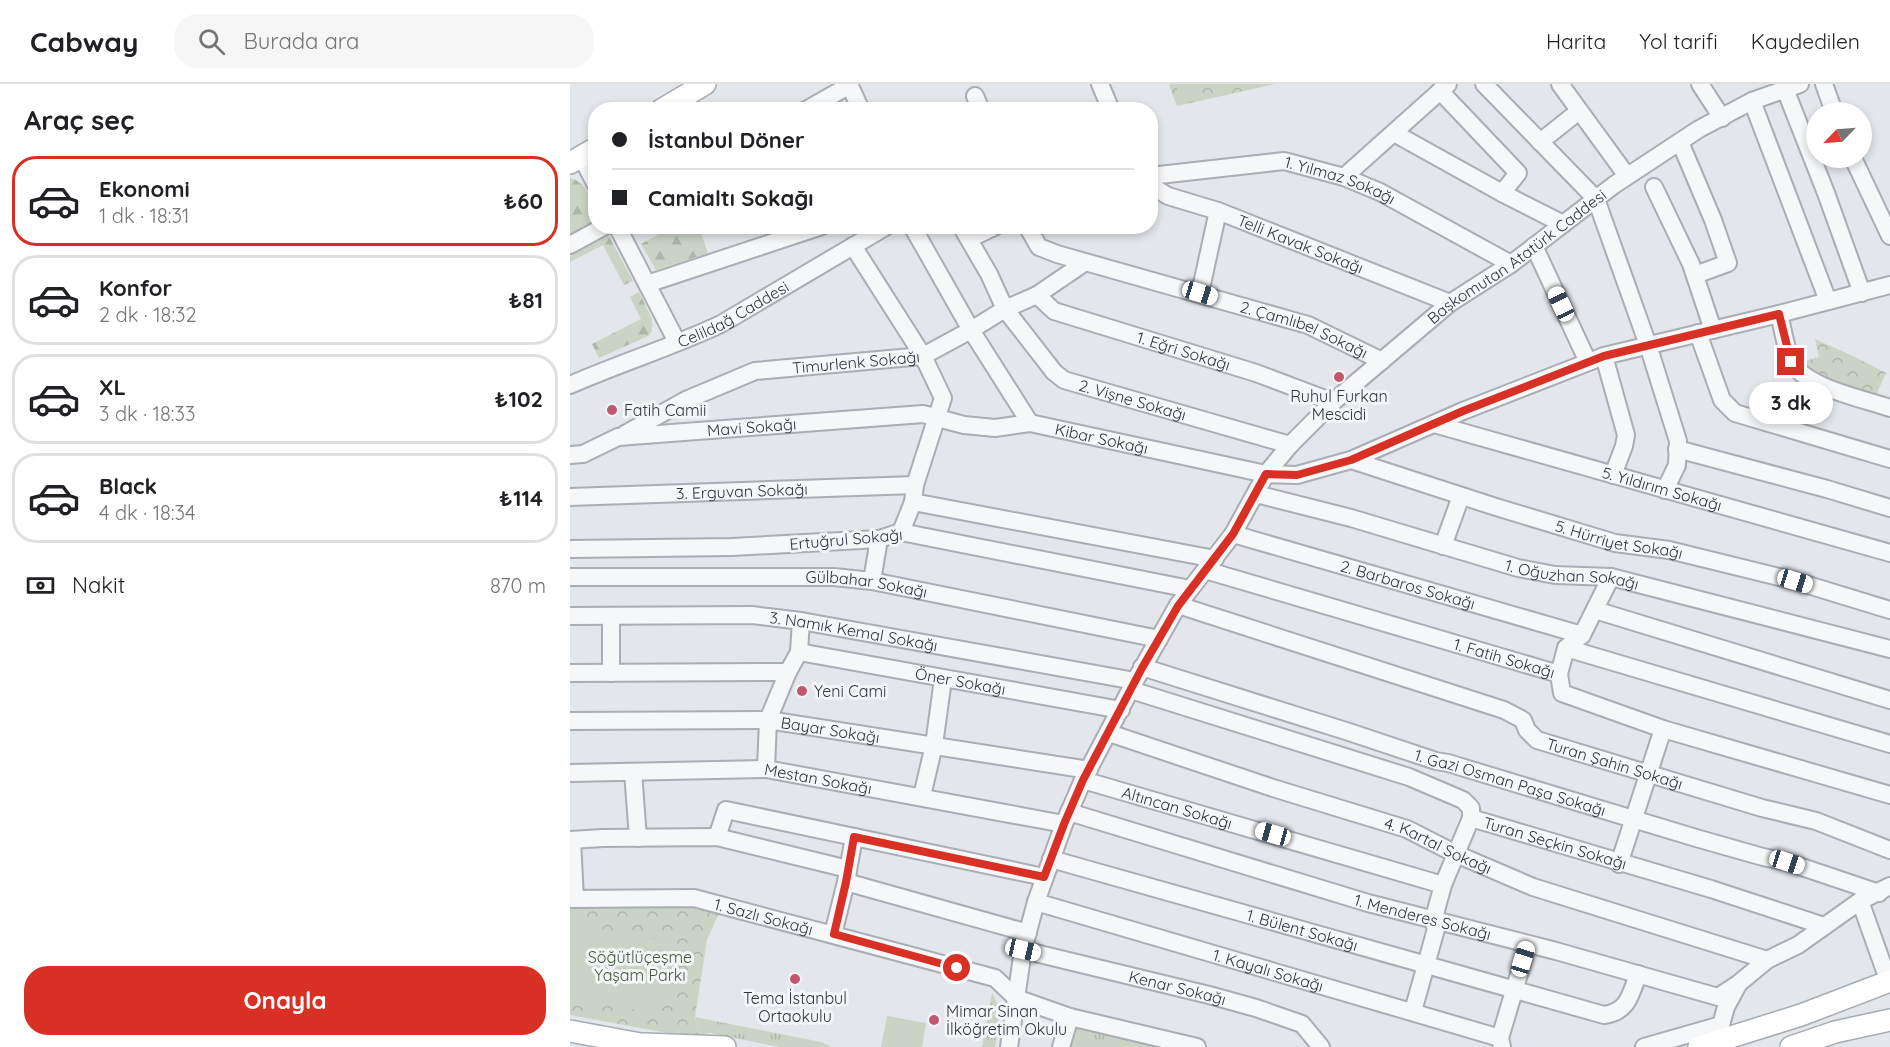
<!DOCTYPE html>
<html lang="tr">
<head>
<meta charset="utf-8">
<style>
  :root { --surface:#fff; --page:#f6f6f6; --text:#202124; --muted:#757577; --line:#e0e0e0; --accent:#d93025 }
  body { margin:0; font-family:Quicksand,sans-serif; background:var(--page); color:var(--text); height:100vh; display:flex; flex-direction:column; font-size:22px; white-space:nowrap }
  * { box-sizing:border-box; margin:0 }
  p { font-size:20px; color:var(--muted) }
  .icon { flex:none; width:33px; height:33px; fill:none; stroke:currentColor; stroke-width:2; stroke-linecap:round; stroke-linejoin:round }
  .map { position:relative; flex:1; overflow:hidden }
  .drawer { display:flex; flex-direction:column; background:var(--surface); width:570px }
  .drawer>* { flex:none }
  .top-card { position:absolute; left:18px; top:18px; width:570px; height:132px; border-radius:24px; box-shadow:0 3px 9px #0003; display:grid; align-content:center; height:132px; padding:0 24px; background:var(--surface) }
  .needle { width:39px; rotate:245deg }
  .tools { position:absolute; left:1236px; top:18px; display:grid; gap:12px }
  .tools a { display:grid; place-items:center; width:66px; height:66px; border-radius:50%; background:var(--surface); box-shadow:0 3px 9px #0003; font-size:30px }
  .end { position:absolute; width:27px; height:27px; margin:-14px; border:8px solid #d93025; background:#fff; box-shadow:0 0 0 3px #fff }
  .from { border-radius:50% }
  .bubble { position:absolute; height:42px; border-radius:21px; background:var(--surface); box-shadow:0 3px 9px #0003; font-size:20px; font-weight:700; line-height:42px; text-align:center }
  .car { position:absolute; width:18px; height:36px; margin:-18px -9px; border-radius:8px; box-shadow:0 0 4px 2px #0007; background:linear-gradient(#fff 24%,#345 0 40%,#fff 0 76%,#345 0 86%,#fff 0) }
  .top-card b { display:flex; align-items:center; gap:21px; height:57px; font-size:22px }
  .top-card b+b { border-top:2px solid var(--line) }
  .top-card i { width:15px; height:15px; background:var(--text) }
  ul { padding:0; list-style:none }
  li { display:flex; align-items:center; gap:18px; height:90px; margin:0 12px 9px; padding:0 12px; border:3px solid var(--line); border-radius:24px }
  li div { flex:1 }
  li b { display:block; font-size:22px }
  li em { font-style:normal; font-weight:700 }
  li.active { border-color:var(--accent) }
  li>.icon { width:54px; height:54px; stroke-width:1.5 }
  h2 { padding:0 24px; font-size:27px; line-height:72px }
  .pay { display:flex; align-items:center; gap:15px; height:66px; padding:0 24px; font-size:22px }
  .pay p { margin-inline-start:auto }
  .cta { display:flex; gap:12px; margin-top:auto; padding:12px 24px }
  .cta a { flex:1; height:69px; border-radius:24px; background:var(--accent); color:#fff; font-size:24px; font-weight:700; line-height:69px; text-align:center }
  header { display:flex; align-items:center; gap:36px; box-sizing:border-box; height:84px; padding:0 30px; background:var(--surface); border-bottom:2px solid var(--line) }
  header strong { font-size:28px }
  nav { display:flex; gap:33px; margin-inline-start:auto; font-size:21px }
  .search { width:420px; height:54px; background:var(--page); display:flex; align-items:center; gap:15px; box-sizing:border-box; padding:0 21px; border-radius:24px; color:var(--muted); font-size:22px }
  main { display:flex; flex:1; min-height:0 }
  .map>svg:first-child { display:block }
  .grass { fill:url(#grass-tufts) }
  .forest { fill:url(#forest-firs) }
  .park { fill:url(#park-crowns) }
  .garden { fill:#cad3c5 }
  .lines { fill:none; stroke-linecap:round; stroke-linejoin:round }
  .minor-casing { stroke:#a9adb4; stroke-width:20 }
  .major-casing { stroke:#a4acb4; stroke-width:24 }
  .minor { stroke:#f6f7f8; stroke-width:16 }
  .major { stroke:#fff; stroke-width:21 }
  .route { stroke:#d93025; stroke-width:8 }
  .poi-dot { fill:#bf586f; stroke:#f3f5f7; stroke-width:2 }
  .labels { text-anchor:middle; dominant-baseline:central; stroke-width:6; stroke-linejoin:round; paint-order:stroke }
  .street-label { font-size:16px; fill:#2d3540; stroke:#f3f5f7 }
  .poi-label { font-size:16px; fill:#2d3540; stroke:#f3f5f7; text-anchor:start }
  .park-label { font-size:16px; fill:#445a3c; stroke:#f3f5f7 }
</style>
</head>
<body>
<header>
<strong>Cabway</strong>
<div class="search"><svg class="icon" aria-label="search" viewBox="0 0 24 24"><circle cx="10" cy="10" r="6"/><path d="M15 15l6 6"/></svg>Burada ara</div>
<nav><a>Harita</a><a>Yol tarifi</a><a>Kaydedilen</a></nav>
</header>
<main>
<section class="drawer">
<h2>Araç seç</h2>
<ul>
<li class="active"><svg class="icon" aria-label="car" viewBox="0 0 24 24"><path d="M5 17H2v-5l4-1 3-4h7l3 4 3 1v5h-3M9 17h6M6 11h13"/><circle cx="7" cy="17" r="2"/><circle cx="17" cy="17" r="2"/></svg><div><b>Ekonomi</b><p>1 dk · 18:31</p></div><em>₺60</em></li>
<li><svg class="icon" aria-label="car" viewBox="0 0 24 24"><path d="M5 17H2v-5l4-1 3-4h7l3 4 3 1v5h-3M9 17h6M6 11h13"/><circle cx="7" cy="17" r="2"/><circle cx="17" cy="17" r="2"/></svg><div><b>Konfor</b><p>2 dk · 18:32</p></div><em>₺81</em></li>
<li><svg class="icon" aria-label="car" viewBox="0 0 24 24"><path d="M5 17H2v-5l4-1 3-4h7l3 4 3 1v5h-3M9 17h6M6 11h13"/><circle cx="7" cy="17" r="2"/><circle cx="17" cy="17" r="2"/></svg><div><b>XL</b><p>3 dk · 18:33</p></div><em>₺102</em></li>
<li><svg class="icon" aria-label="car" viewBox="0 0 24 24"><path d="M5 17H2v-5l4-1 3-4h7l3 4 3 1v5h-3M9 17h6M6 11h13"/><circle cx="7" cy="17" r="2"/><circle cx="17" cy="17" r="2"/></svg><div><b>Black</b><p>4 dk · 18:34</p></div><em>₺114</em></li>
</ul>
<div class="pay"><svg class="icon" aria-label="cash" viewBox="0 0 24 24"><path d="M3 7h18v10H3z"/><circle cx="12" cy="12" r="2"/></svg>Nakit<p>870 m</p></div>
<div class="cta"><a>Onayla</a></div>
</section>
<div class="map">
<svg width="1320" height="963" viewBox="0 0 1320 963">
  <defs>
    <pattern id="grass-tufts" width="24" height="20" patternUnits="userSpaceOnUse" patternTransform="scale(1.5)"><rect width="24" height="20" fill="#cad3c5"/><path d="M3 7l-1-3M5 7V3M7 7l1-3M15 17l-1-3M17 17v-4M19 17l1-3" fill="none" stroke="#aeb6aa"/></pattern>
    <pattern id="forest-firs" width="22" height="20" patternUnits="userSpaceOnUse" patternTransform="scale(1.5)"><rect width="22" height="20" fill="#cad3c5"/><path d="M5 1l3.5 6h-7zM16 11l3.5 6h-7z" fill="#aeb6aa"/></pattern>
    <pattern id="park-crowns" width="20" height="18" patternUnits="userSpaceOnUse" patternTransform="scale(1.5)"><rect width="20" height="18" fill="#cad3c5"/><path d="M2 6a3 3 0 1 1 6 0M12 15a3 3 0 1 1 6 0" fill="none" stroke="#aeb6aa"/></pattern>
  </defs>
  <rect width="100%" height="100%" fill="#e3e6ea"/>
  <g class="grass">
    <path d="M422 909C433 927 428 943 425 963H412Z"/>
    <path d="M125 933 251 958 262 963H209L140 949 129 951Z"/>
    <path d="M507 939 590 963H500Z"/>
  </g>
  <g class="forest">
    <path d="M0 94C20 99 25 124 26 142L34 143 63 197 54 201 33 161 0 178Z"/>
    <path d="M102 143H129L138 169 86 186 71 160Z"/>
    <path d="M69 208 82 235V247L78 252 29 274 22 260 71 235 60 213Z"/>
  </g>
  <g class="park">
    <path d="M601 0H705L607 22 599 1Z"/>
    <path d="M1245 255 1287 274 1316 289 1306 311C1280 303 1250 298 1231 278L1249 273Z"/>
    <path d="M123 820 150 827 137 856 125 933 129 951 119 953 0 931V821Z"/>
  </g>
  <g class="garden">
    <path d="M606 0H631L633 8 609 13Z"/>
    <path d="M0 839 100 858 87 930 0 913Z"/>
    <path d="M317 932 356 939 352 963H311Z"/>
  </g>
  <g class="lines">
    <defs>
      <g id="minor">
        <path d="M279 0 291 26"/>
        <path d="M530 0 541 26"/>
        <path d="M914 0 1026 115 1078 261 1108 357 1107 381 1095 406"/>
        <path d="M990 0 1057 92"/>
        <path d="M1130 0 1152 34"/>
        <path d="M1254 0 1264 28"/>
        <path d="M1215 5 1256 109 1292 209"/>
        <path d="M870 7 948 89 932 109"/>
        <path d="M405 12 411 26"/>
        <path d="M1182 17 1258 217"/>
        <path d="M236 26 280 1"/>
        <path d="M824 49 932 109 993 140"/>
        <path d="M970 58 1009 27"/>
        <path d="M1110 58 1143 136 1158 179 1125 191"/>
        <path d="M11 72 26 101"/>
        <path d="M1283 74 1320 152"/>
        <path id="s1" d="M580 92 714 77 774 93 810 108 941 180"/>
        <path d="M774 93 878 0"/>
        <path id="s2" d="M580 101 598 112 648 127 880 219"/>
        <path d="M1084 103 1121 180 1143 246"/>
        <path d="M47 142 107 258"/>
        <path d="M342 142 401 246 460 339"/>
        <path id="s3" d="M391 142 419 190 435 225 484 288 494 296 720 361"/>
        <path id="s4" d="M457 142 469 163 487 170 738 241 812 277"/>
        <path d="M399 155 426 142"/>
        <path d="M0 161 35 142"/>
        <path d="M283 162 353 272 373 314 345 401 343 418 331 448"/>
        <path d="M964 162 1018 278"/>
        <path d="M77 200 252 142"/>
        <path d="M630 209 648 127"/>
        <path id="s5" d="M467 211 484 227 686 289 763 318"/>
        <path d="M1209 230C1213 245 1215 262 1221 276 1232 303 1294 315 1320 324"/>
        <path d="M1128 249 1152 316 1165 329 1320 375"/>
        <path d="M1034 272 1056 351 1054 362 1043 391"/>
        <path id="s6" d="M0 301C50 279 102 263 151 240L317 142"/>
        <path id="s7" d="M864 340 1320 469"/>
        <path id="s8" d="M55 350 116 316 185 287 353 272 401 246 435 225 467 211 514 179"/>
        <path d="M1107 365 1257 405 1320 424"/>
        <path id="s9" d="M0 371 13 370 48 353 353 330 394 341 425 344 460 339 696 390 727 391 781 376 893 327 1034 272 1209 230 1320 201"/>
        <path id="s10" d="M781 376 926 423 1045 459 1099 466 1225 497 1320 526"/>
        <path id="s11" d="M686 410 781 434 948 484 985 491 1041 493 1320 565"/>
        <path id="s12" d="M0 413 345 401"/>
        <path d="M343 418 645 475"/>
        <path id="s13" d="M663 450 1012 551"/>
        <path d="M873 462 891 412"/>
        <path d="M0 465 162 463 309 455 331 448 620 505"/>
        <path id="s14" d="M635 486 989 590 992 609 1093 645 1320 711"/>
        <path id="s15" d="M0 493H264L302 497 589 555"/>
        <path d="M302 497 309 455"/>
        <path id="s16" d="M608 521 934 626 953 636 957 646 967 656 1192 724 1246 737 1320 766"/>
        <path d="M1025 526 1320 616"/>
        <path id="s17" d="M0 532 182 531 231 537 565 597"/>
        <path d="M996 564 1320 660"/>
        <path id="s18" d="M229 568 551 626"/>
        <path id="s19" d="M572 583 779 648 866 677 878 679 1126 754 1193 773 1217 778 1309 809"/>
        <path d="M0 589 218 588"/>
        <path d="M41 589V533"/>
        <path d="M989 590 996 564 1012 551 1041 493"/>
        <path id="s20" d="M561 606 839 693 893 716 901 724V734L1141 805 1254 842"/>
        <path id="s21" d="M0 637 198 636 519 686"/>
        <path id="s22" d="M539 649 703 704 837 745 886 770 963 803 1197 876"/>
        <path d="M196 685 198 636 218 588 229 568 231 537"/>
        <path d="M63 688 68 754"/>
        <path id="s23" d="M0 689 196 685 494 740"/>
        <path id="s24" d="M513 696 873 801"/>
        <path d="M352 712 364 661 373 595"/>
        <path id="s25" d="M499 728 798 819 986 867 1148 913 1168 900 1197 876 1228 861 1290 817 1320 802"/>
        <path d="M147 753 156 726 474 793"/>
        <path d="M0 756 33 754 147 753 278 785"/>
        <path d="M2 756 5 815"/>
        <path id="s26" d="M481 775 1034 931C1058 928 1061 910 1068 890"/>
        <path d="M1049 780 1093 645"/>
        <path d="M276 798 458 849"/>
        <path id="s27" d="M0 815 124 814 425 894 446 914 500 933 627 963"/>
        <path d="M1290 817 1315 887"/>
        <path id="s28" d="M466 818 930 954"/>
        <path d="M263 850 276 798 284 753"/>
        <path id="s29" d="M453 866 639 911 686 924 732 940 751 963"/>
        <path d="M843 927 866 845 863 837 873 801 901 734"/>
        <path id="s30" d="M439 963 453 866 466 818 494 740 513 696 565 597 608 521 663 450 696 390 720 361 763 318 880 219 941 180 1044 101 1129 45 1182 17 1230 0"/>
        <path d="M491 963 500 933"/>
        <path d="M932 963 930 954 958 860"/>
        <path d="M1074 963 1151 941 1156 923 1168 901"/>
      </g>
      <g id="major">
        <path d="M91 26 135 0"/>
        <path d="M0 79 26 64"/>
        <path d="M0 947 87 963"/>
        <path d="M74 960 155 963"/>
        <path d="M1129 963 1231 931 1320 897"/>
        <path d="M1221 963 1265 948 1320 936"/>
      </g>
    </defs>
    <use href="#minor" class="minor-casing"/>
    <use href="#major" class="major-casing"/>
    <use href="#minor" class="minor"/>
    <use href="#major" class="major"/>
  </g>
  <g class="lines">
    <path class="route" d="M387 884 264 850 276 798 284 753 474 793 494 740 513 696 572 584 608 522 663 450 696 390 727 391 781 376 893 327 1034 272 1209 230 1221 278"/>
  </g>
  <g class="poi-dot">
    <circle cx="769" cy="293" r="6"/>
    <circle cx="42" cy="326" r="6"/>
    <circle cx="232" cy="607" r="6"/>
    <circle cx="225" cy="895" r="6"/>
    <circle cx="364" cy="936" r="6"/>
  </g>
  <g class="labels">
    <g class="street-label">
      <text stroke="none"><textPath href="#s1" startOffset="194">1. Yılmaz Sokağı</textPath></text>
      <text stroke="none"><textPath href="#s2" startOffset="162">Telli Kavak Sokağı</textPath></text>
      <text stroke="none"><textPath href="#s30" startOffset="969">Başkomutan Atatürk Caddesi</textPath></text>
      <text stroke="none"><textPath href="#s6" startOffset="178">Celildağ Caddesi</textPath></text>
      <text stroke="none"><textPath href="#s4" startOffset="302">2. Çamlıbel Sokağı</textPath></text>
      <text stroke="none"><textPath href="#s5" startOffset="159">1. Eğri Sokağı</textPath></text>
      <text stroke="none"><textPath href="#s8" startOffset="246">Timurlenk Sokağı</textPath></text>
      <text stroke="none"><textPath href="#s3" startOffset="258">2. Vişne Sokağı</textPath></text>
      <text stroke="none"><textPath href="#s9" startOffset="186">Mavi Sokağı</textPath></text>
      <text stroke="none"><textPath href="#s9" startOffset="540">Kibar Sokağı</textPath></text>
      <text stroke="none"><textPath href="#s7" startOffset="237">5. Yıldırım Sokağı</textPath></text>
      <text stroke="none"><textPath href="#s12" startOffset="172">3. Erguvan Sokağı</textPath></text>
      <text transform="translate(276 455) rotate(-5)">Ertuğrul Sokağı</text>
      <text stroke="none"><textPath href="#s10" startOffset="280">5. Hürriyet Sokağı</textPath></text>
      <text stroke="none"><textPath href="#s11" startOffset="327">1. Oğuzhan Sokağı</textPath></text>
      <text stroke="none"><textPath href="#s13" startOffset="182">2. Barbaros Sokağı</textPath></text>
      <text stroke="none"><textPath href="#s15" startOffset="297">Gülbahar Sokağı</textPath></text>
      <text stroke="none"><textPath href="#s17" startOffset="285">3. Namık Kemal Sokağı</textPath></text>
      <text stroke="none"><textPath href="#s14" startOffset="312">1. Fatih Sokağı</textPath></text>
      <text stroke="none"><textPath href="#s18" startOffset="164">Öner Sokağı</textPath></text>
      <text stroke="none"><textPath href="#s21" startOffset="261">Bayar Sokağı</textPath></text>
      <text stroke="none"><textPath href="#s16" startOffset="470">Turan Şahin Sokağı</textPath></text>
      <text stroke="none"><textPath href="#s23" startOffset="249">Mestan Sokağı</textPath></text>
      <text stroke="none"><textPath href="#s19" startOffset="386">1. Gazi Osman Paşa Sokağı</textPath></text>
      <text stroke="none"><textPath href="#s24" startOffset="98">Altıncan Sokağı</textPath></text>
      <text stroke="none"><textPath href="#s20" startOffset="459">Turan Seçkin Sokağı</textPath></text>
      <text stroke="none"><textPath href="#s22" startOffset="348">4. Kartal Sokağı</textPath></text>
      <text stroke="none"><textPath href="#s27" startOffset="196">1. Sazlı Sokağı</textPath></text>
      <text stroke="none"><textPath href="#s25" startOffset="369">1. Menderes Sokağı</textPath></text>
      <text stroke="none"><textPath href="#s26" startOffset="261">1. Bülent Sokağı</textPath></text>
      <text stroke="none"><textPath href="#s28" startOffset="242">1. Kayalı Sokağı</textPath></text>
      <text stroke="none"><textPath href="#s29" startOffset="159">Kenar Sokağı</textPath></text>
    </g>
    <g class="poi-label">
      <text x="769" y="312" text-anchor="middle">Ruhul Furkan<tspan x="769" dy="18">Mescidi</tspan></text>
      <text x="54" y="326">Fatih Camii</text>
      <text x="244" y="607">Yeni Cami</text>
      <text x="225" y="914" text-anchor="middle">Tema İstanbul<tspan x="225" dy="18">Ortaokulu</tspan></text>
      <text x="376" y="927">Mimar Sinan<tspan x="376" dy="18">İlköğretim Okulu</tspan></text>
    </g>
    <g class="park-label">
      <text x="70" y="873">Söğütlüçeşme<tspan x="70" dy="18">Yaşam Parkı</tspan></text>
    </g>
  </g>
</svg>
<div class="tools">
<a><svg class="needle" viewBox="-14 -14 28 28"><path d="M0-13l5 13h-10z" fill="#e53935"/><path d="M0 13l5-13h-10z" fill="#757577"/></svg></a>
</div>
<i class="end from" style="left:387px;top:884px"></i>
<i class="end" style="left:1221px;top:278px"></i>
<div class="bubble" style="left:1179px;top:298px;width:84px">3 dk</div>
<i class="car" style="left:630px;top:209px;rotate:107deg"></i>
<i class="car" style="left:991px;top:220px;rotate:335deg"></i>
<i class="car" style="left:1225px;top:497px;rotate:107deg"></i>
<i class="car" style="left:703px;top:750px;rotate:286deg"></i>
<i class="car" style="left:1217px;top:778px;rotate:108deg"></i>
<i class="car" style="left:453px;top:866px;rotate:103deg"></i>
<i class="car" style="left:953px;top:875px;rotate:17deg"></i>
<div class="top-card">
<b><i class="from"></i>İstanbul Döner</b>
<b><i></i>Camialtı Sokağı</b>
</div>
</div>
</main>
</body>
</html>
